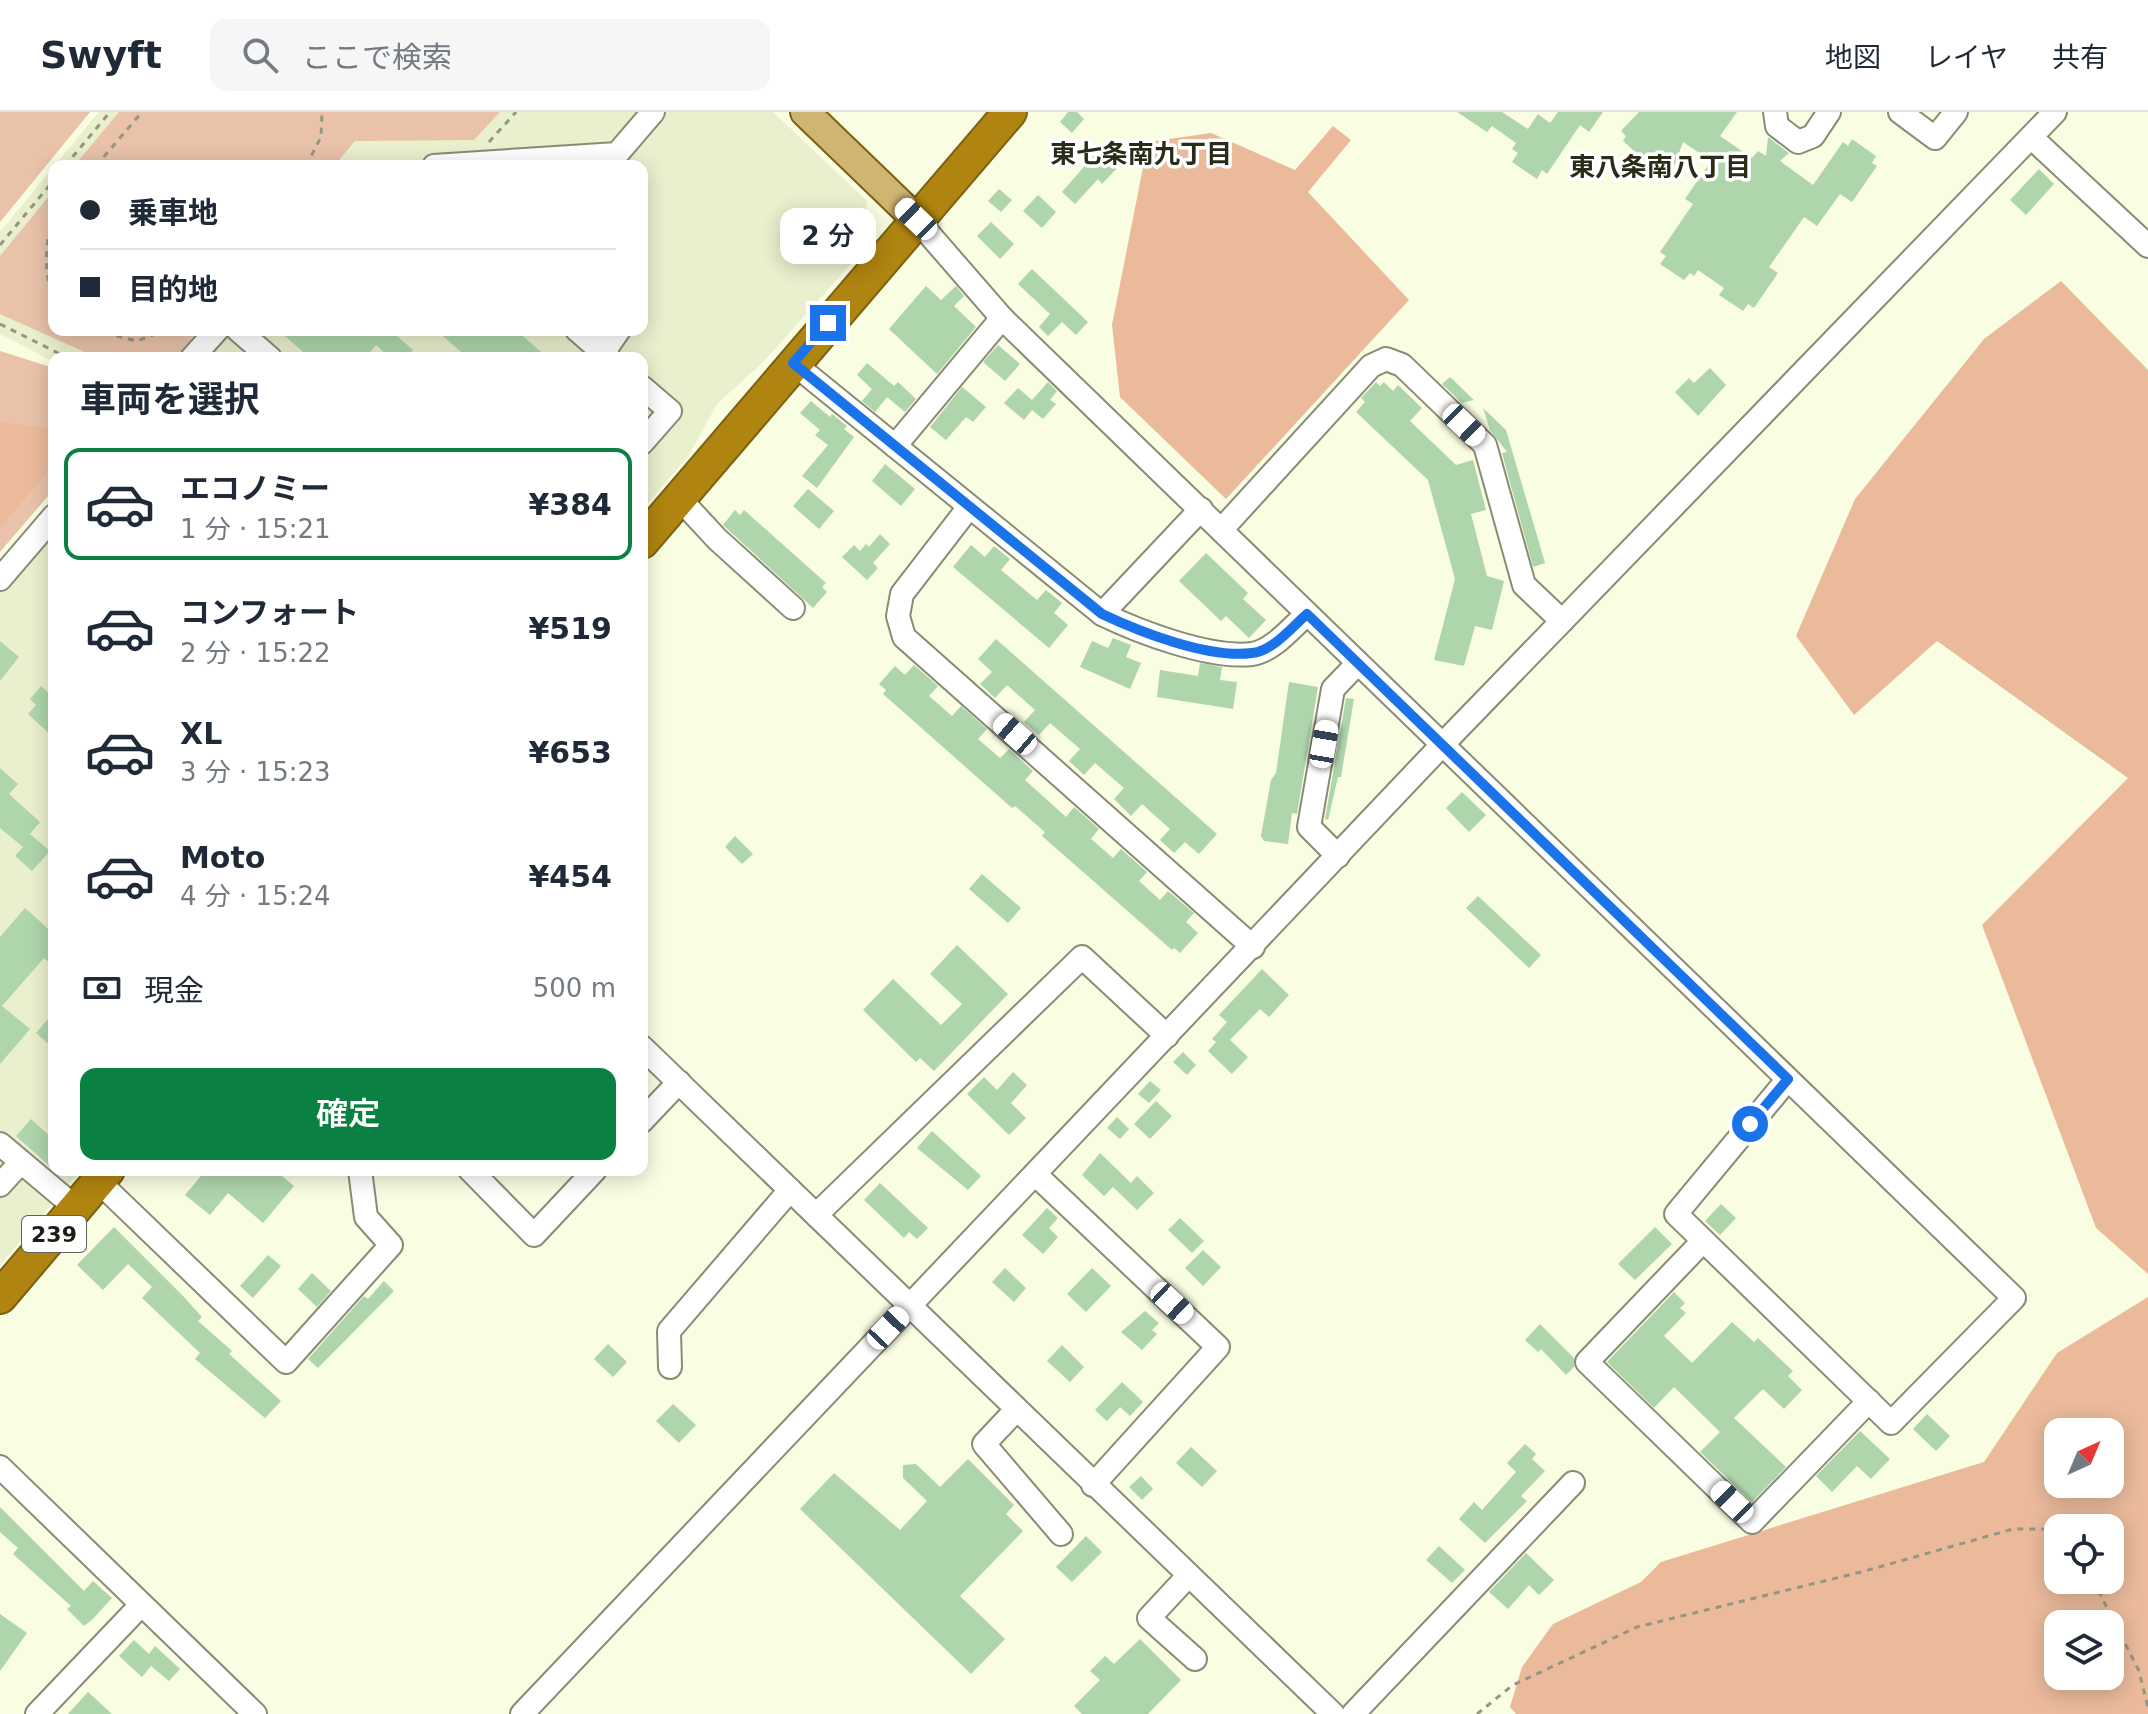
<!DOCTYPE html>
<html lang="ja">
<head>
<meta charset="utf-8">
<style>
  :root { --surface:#fff; --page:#f6f6f7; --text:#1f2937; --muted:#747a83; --line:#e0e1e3; --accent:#0b8043 }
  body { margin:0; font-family:"DejaVu Sans","Noto Sans JP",sans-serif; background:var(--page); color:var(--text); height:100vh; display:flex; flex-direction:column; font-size:30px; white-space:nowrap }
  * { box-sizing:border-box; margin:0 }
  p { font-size:26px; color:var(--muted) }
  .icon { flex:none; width:44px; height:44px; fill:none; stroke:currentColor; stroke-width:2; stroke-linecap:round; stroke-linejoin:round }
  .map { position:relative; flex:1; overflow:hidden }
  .sheet { position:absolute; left:48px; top:240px; width:600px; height:824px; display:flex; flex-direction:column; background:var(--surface); border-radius:16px; box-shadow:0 4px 20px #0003 }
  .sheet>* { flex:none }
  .hud { position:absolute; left:48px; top:48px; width:600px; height:176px; border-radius:16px; box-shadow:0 4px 20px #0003; display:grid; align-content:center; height:176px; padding:0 32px; background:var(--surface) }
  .needle { width:52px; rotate:44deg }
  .fabs { position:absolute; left:2044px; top:1306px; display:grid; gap:16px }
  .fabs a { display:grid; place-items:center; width:80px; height:80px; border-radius:16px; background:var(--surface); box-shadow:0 4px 20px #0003; font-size:40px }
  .end { position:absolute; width:36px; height:36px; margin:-18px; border:10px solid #1a73e8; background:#fff; box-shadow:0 0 0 4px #fff }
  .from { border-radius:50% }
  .bubble { position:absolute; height:56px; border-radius:16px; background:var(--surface); box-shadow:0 4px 20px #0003; font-size:26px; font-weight:600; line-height:56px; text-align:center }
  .car { position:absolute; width:24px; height:48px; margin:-24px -12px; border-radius:10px; box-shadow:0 0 6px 2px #0007; background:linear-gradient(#fff 24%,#345 0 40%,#fff 0 76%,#345 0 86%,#fff 0) }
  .hud b { display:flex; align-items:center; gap:28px; height:76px; font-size:30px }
  .hud b+b { border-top:2px solid var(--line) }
  .hud i { width:20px; height:20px; background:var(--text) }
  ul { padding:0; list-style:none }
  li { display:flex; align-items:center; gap:24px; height:112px; margin:0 16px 12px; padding:0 16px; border:4px solid transparent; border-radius:16px }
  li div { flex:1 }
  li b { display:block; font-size:30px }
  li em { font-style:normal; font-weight:600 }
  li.active { border-color:var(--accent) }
  li>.icon { width:72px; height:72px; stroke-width:1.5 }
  h2 { padding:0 32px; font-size:36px; line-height:96px }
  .pay { display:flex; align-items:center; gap:20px; height:88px; padding:0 32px; font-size:30px }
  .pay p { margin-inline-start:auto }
  .action { display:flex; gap:16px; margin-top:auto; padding:16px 32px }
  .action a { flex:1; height:92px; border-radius:16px; background:var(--accent); color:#fff; font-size:32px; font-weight:600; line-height:92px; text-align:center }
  header { display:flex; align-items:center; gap:48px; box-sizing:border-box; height:112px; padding:0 40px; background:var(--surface); border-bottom:2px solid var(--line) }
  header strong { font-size:38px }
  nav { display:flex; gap:44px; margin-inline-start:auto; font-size:28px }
  .search { width:560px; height:72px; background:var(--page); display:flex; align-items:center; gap:20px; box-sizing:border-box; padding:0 28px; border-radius:16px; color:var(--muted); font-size:30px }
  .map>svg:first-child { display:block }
  .built { fill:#eaefce }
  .green { fill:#e9c2a9 }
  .forest { fill:#eaba9b; fill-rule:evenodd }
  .building { fill:#aed5ac }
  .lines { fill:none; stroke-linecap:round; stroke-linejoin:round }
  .minor-casing { stroke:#898c74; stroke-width:26 }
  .major-casing { stroke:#7c6011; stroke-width:32 }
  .highway-casing { stroke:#7c6011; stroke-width:36 }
  .path { stroke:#949684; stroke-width:3; stroke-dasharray:6 6; stroke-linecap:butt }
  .minor { stroke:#fff; stroke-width:22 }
  .major { stroke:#cfb570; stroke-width:28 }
  .highway { stroke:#af8410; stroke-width:32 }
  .route { stroke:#1a73e8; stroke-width:10 }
  .labels { text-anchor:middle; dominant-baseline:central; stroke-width:7; stroke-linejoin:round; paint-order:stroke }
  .shield { fill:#fff; stroke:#60615a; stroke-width:2 }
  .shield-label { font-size:22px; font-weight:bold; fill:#1c1d14 }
  .neighbourhood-label { font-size:26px; font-weight:bold; fill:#2a2c18; stroke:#fff }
</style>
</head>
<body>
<header>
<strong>Swyft</strong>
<div class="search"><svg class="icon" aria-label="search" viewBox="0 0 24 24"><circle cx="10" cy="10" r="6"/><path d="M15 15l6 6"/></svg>ここで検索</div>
<nav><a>地図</a><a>レイヤ</a><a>共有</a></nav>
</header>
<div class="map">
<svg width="2148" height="1602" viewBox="0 0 2148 1602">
  <rect width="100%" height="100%" fill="#f9fde2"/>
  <g class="built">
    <path d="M99 0H773L867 89 865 136 765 248 717 292 689 343 642 398V246H54V250L0 222V120L54 54V218H642V54H54Z"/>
    <path d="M54 390V1058H81L0 1153V453Z"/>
  </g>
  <g class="green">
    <path d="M0 0H90L0 110Z"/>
    <path d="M119 0H500L474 28 355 29 334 54H74Z"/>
    <path d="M54 78V218H198L175 246H98L0 202V144Z"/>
    <path d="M0 239 54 256V377L0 440Z"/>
  </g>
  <g class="forest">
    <path d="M1333 14 1351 28 1308 80 1409 188 1226 387 1120 285 1112 213 1148 30 1211 21 1295 58Z"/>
    <path d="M2061 169 2148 258V1162L2096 1116 1982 813 2128 666 1937 529 1854 603 1796 524 1855 387 1984 227Z"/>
    <path d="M0 310 49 316 54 321V352L0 416Z"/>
    <path d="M2148 1185V1602H1516L1510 1595 1522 1555 1553 1512 1641 1470 1661 1450 1984 1350 2057 1241ZM2110 1320V1372H2058V1320ZM2058 1416H2110V1468H2058ZM2058 1512H2110V1564H2058Z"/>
  </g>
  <g class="building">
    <path d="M1068 0H1077L1084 7 1072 21 1060 10Z"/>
    <path d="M1457 0H1502L1528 17 1538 2 1550 11 1558 0H1603L1589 20 1580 13 1547 62 1542 58 1537 67 1512 50 1518 41 1512 37 1516 31 1492 14 1487 20Z"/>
    <path d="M1639 0H1737L1720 24 1752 46 1758 39 1766 44 1768 25 1789 41 1780 49 1813 73 1843 30 1848 34 1852 27 1876 44 1872 51 1877 54 1852 90 1840 82 1817 114 1804 105 1769 155 1778 161 1754 196 1748 192 1743 199 1719 183 1724 176 1698 158 1694 164 1690 161 1684 168 1660 152 1666 144 1660 140 1693 92 1685 87 1711 49 1683 30 1672 60 1643 47 1623 29 1626 24 1621 19Z"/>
    <path d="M1103 33 1122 51 1102 72 1098 67 1075 92 1062 80Z"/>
    <path d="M2039 57 2054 72 2026 103 2010 88Z"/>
    <path d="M999 77 1012 88 1001 100 988 89Z"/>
    <path d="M1038 83 1056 100 1042 116 1023 99Z"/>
    <path d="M991 110 1014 132 1000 147 977 124Z"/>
    <path d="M1032 157 1088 210 1076 223 1062 210 1048 224 1039 215 1050 202 1018 172Z"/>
    <path d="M926 174 941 188 956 174 964 184 954 194 976 215 937 262 889 217Z"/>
    <path d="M278 218H390L413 238 406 246H390L376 233 365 246H310Z"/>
    <path d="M436 218H516L548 246H468Z"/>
    <path d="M998 233 1020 252 1005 269 983 250Z"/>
    <path d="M867 251 894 274 898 270 916 287 905 300 887 285 875 300 862 289 872 277 857 263Z"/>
    <path d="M1710 256 1726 273 1698 304 1675 280 1689 266 1694 271Z"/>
    <path d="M1450 265 1474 288 1462 291 1442 272Z"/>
    <path d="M1048 270 1057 279 1050 288 1056 292 1043 307 1032 298 1024 308 1004 291 1018 276 1032 288Z"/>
    <path d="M1376 270 1380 274 1384 270 1393 279 1398 273 1422 296 1410 309 1456 353 1473 348 1486 398 1471 402 1487 464 1504 469 1492 518 1475 514 1464 554 1434 548 1455 467 1428 368 1356 300 1365 290 1361 286Z"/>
    <path d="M962 275 986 295 973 310 966 305 946 328 930 315Z"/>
    <path d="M811 289 830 305 832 302 847 314 844 317 854 325 817 376 802 364 828 333 815 323 820 318 800 301Z"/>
    <path d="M1483 296 1506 318 1545 451 1533 455 1502 341 1507 340 1490 318Z"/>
    <path d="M885 352 915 377 901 394 872 369Z"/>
    <path d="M808 377 834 399 819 417 793 394Z"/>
    <path d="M735 398 740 403 744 398 826 471 822 475 827 480 813 496 723 413Z"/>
    <path d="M880 422 890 432 873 451 878 456 867 468 842 445 854 433 860 439 866 432 869 435Z"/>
    <path d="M971 433 985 445 994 434 1010 447 1001 458 1037 488 1046 478 1062 491 1054 501 1068 513 1049 536 953 455Z"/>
    <path d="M1206 441 1248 481 1243 487 1266 508 1249 526 1226 504 1221 509 1179 469Z"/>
    <path d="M1113 526 1131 533 1126 545 1141 551 1130 577 1080 555 1092 529 1108 536Z"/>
    <path d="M996 527 1217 722 1199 742 1185 730 1174 741 1160 728 1170 717 1142 692 1131 704 1114 687 1124 676 1095 651 1084 663 1069 649 1080 637 1050 611 1039 623 1024 610 1035 598 1007 573 995 586 980 572 992 560 978 547Z"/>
    <path d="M0 529 19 545 0 569Z"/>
    <path d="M1200 551 1222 555 1220 568 1237 570 1233 597 1157 585 1160 558 1198 564Z"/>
    <path d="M914 553 938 574 929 584 952 604 961 594 987 617 978 627 1000 646 1009 637 1033 659 1025 668 1066 705 1074 695 1099 717 1091 727 1113 746 1121 737 1147 760 1139 769 1160 788 1168 779 1194 801 1186 810 1198 821 1180 841 1174 836 1172 838 1042 724 1045 720 1038 714 1015 694 1012 696 883 582 886 578 879 572 895 554 905 563Z"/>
    <path d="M1289 570 1318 575 1297 702 1292 701 1288 732 1264 729 1261 724 1271 668 1276 661Z"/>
    <path d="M41 574 54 586V626L28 602 36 593 30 587Z"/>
    <path d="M1346 586 1354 587 1341 665H1338L1328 708 1325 707Z"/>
    <path d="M0 656 18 672 9 682 40 710 30 722 50 739 32 759 15 744 23 735 0 716Z"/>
    <path d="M1462 680 1486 703 1469 720 1446 696Z"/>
    <path d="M735 724 753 742 742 752 725 735Z"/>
    <path d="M982 762 1021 796 1008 811 969 777Z"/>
    <path d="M1478 784 1541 843 1529 856 1466 796Z"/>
    <path d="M25 796 54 822V855L44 846 2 894 30 917 0 952V825Z"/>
    <path d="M957 833 1008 882 934 959 920 946 916 950 863 898 893 867 941 913 962 892 930 862Z"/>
    <path d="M1262 857 1289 883 1269 905 1260 897 1230 928 1248 945 1232 962 1208 939 1216 930 1212 927 1227 910 1219 903Z"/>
    <path d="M54 900V937L36 921Z"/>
    <path d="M1183 940 1196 953 1187 963 1173 950Z"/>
    <path d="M1013 960 1027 973 1011 991 1026 1006 1009 1023 967 982 984 965 997 978Z"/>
    <path d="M1150 969 1161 978 1149 991 1138 982Z"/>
    <path d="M1156 989 1172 1004 1150 1027 1134 1012Z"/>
    <path d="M1117 1005 1129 1017 1120 1027 1107 1016Z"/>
    <path d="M31 1007 54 1028V1058L16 1024Z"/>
    <path d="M932 1019 981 1064 968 1078 917 1036Z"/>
    <path d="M1100 1041 1131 1071 1137 1064 1154 1081 1137 1098 1113 1075 1104 1084 1082 1063Z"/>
    <path d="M206 1058H275L294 1074 263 1111 228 1081 210 1103 185 1083Z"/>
    <path d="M880 1071 928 1116 917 1127 909 1120 904 1126 864 1088Z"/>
    <path d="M1721 1092 1736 1106 1720 1123 1705 1109Z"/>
    <path d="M1047 1096 1058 1106 1049 1116 1058 1125 1043 1142 1022 1123Z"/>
    <path d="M1180 1106 1204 1129 1192 1141 1168 1118Z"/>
    <path d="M114 1115 183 1184 202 1205 198 1209 232 1239 229 1242 281 1289 265 1306 195 1247 200 1241 142 1186 152 1175 128 1152 103 1178 77 1153Z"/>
    <path d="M1655 1115 1672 1132 1635 1168 1618 1152Z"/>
    <path d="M1203 1138 1221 1155 1203 1174 1185 1156Z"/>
    <path d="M268 1143 281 1154 253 1186 240 1174Z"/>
    <path d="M1005 1156 1026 1176 1014 1190 992 1170Z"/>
    <path d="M1092 1156 1111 1174 1086 1200 1067 1182Z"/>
    <path d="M312 1161 331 1179 317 1195 298 1177Z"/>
    <path d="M384 1169 394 1179 318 1256 308 1247 364 1184 368 1187Z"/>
    <path d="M1674 1180 1685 1191 1680 1196 1686 1201 1664 1224 1692 1251 1732 1210 1754 1230 1758 1226 1777 1244 1793 1259 1788 1264 1802 1278 1784 1297 1763 1277 1734 1306 1786 1355 1752 1390 1700 1340 1720 1320 1674 1275 1654 1296 1607 1250Z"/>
    <path d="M1145 1199 1159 1211 1152 1218 1157 1222 1142 1238 1121 1220Z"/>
    <path d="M1540 1212 1574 1246V1255L1566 1263 1541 1237 1538 1240 1525 1228Z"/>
    <path d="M608 1232 627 1250 613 1265 594 1247Z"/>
    <path d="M1062 1233 1084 1255 1070 1270 1047 1249Z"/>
    <path d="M1122 1270 1143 1290 1130 1304 1120 1295 1107 1309 1095 1298Z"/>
    <path d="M673 1292 696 1313 679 1331 656 1309Z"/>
    <path d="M1927 1302 1950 1324 1936 1339 1913 1317Z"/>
    <path d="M1860 1319 1890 1347 1871 1367 1857 1354 1832 1380 1816 1364Z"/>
    <path d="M1525 1332 1536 1342 1532 1347 1545 1359 1521 1384 1527 1389 1485 1431 1459 1407 1474 1390 1482 1398 1516 1360 1507 1351Z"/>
    <path d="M1191 1335 1217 1359 1202 1375 1176 1351Z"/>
    <path d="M968 1347 1014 1393 1006 1402 1023 1419 960 1484 1005 1527 971 1562 800 1397 834 1361 900 1418 927 1389 903 1366V1353L916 1352 940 1375Z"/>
    <path d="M1141 1364 1153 1377 1142 1388 1129 1375Z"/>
    <path d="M0 1395 84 1479 93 1469 112 1486 92 1508 84 1514 67 1497 71 1494 13 1442 18 1436 0 1420Z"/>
    <path d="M1086 1424 1102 1440 1072 1470 1056 1455Z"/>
    <path d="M1439 1434 1465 1458 1452 1471 1426 1448Z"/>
    <path d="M1526 1441 1554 1468 1539 1483 1529 1473 1508 1497 1489 1480Z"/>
    <path d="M0 1502 27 1521 0 1559Z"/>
    <path d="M1140 1527 1181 1568 1148 1602H1082L1074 1594 1100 1568 1090 1559 1105 1544 1114 1552Z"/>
    <path d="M134 1528 149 1542 155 1534 180 1557 169 1569 151 1554 142 1565 119 1544Z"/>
    <path d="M88 1580 112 1602H68Z"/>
  </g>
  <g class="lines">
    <defs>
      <g id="minor">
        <path d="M1775 0 1777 14 1798 30 1813 24 1829 0"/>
        <path d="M1900 0 1935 26 1956 0"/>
        <path d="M2031 25 2148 134"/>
        <path d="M434 54 617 42 653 0"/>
        <path d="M916 107 1002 206 2014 1186 1891 1311 1676 1102 1788 967"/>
        <path d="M238 218 270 246"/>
        <path d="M577 218 609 246"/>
        <path d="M603 241 619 218"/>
        <path d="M192 246 217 218"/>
        <path d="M793 251 1102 502C1139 520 1210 547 1252 542 1273 539 1292 515 1307 502"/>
        <path d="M642 275 670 299 642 331"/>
        <path d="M895 334 1002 206"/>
        <path d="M679 386 717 427 793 496"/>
        <path d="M969 395 902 482 898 504 904 525 1253 835"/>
        <path d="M1222 417 1371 254 1386 247 1402 253 1485 333 1524 473 1562 509"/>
        <path d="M0 467 54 404"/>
        <path d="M1102 502 1201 397"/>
        <path d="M1338 744 1309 715 1333 577 1358 551"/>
        <path d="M642 935 1333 1602"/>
        <path d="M642 1009 679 970"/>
        <path d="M0 1032 76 1096"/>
        <path d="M470 1058 534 1123 595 1058"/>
        <path d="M1035 1062 1218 1235 1093 1373"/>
        <path d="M98 1069 286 1250 391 1133 366 1105 360 1058"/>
        <path d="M0 1073 21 1050"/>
        <path d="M816 1103 1082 845 1167 924"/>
        <path d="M1703 1129 1587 1250 1752 1410 1869 1289"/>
        <path d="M670 1255 669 1219 790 1078"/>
        <path d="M1016 1298 984 1332 1061 1422"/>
        <path d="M0 1355 255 1602"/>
        <path d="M1188 1464 1149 1506 1195 1547"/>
        <path d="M37 1602 141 1493"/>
        <path d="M522 1602 1442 633 2055 0"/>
        <path d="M1353 1602 1573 1371"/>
      </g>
      <path id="major" d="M805 0 916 107"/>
      <g id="highway">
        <path d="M642 430 1010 0"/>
        <path d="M0 1185 108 1058"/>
      </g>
    </defs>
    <use href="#minor" class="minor-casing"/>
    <use href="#major" class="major-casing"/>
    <use href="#highway" class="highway-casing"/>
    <g class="path">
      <path d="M489 30 516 0"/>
      <path d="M65 54 110 0"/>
      <path d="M96 54 142 0"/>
      <path d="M306 54 321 25 322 0"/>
      <path d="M54 104C46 124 42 164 54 183"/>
      <path d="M0 133 54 68"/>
      <path d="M0 212 68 246"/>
      <path d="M93 218 137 229 166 218"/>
      <path d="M2093 1468 2139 1559 2148 1596"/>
      <path d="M1477 1602 1513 1573 1637 1515 1865 1459 2013 1417H2043L2058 1424"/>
    </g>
    <use href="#minor" class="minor"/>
    <use href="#major" class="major"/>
    <use href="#highway" class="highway"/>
  </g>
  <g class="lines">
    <path class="route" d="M828 211 793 251 1102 502C1140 520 1209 547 1252 541 1273 539 1292 515 1307 502L1788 967 1750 1012"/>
  </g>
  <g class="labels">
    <rect class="shield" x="22" y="1104" width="64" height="36" rx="6"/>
    <g class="shield-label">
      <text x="54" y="1122">239</text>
    </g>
    <g class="neighbourhood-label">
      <text x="1141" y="42">東七条南九丁目</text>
      <text x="1660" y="55">東八条南八丁目</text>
    </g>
  </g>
</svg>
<div class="fabs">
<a><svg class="needle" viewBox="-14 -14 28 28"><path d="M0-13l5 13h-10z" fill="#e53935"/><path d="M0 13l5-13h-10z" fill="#747a83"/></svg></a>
<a><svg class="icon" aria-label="locate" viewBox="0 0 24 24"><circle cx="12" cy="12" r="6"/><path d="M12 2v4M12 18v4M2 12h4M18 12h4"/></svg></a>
<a><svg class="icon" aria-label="layers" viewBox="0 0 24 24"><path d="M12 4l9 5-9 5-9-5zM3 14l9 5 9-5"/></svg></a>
</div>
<i class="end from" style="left:1750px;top:1012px"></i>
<i class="end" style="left:828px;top:211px"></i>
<div class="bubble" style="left:780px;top:96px;width:96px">2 分</div>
<i class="car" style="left:916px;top:107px;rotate:314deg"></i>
<i class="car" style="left:1464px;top:313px;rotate:134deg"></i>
<i class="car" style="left:1015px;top:622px;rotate:311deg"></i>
<i class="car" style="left:1324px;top:632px;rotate:10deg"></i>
<i class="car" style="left:1172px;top:1191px;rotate:133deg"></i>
<i class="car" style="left:888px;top:1216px;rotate:43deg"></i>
<i class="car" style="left:1732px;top:1390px;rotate:314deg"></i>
<div class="hud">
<b><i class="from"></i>乗車地</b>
<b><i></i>目的地</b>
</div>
<section class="sheet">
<h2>車両を選択</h2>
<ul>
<li class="active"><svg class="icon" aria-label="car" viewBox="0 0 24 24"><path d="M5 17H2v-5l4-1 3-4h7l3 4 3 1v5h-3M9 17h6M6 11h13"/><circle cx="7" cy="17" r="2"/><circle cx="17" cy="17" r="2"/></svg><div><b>エコノミー</b><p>1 分 · 15:21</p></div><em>¥384</em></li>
<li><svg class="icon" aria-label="car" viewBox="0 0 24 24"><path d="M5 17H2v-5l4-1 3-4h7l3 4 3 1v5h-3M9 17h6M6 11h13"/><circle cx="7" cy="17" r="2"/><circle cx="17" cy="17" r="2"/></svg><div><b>コンフォート</b><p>2 分 · 15:22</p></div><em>¥519</em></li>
<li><svg class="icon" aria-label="car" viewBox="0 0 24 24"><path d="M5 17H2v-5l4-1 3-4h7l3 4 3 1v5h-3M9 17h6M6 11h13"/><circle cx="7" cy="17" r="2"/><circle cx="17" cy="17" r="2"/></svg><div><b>XL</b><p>3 分 · 15:23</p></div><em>¥653</em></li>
<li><svg class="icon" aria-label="car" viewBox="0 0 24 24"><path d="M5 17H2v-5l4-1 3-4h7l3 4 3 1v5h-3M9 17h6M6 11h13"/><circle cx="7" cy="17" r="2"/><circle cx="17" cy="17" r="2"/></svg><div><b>Moto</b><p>4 分 · 15:24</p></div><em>¥454</em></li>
</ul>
<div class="pay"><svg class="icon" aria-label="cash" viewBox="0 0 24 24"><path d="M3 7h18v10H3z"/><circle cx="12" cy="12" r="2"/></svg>現金<p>500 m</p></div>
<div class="action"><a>確定</a></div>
</section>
</div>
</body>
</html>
